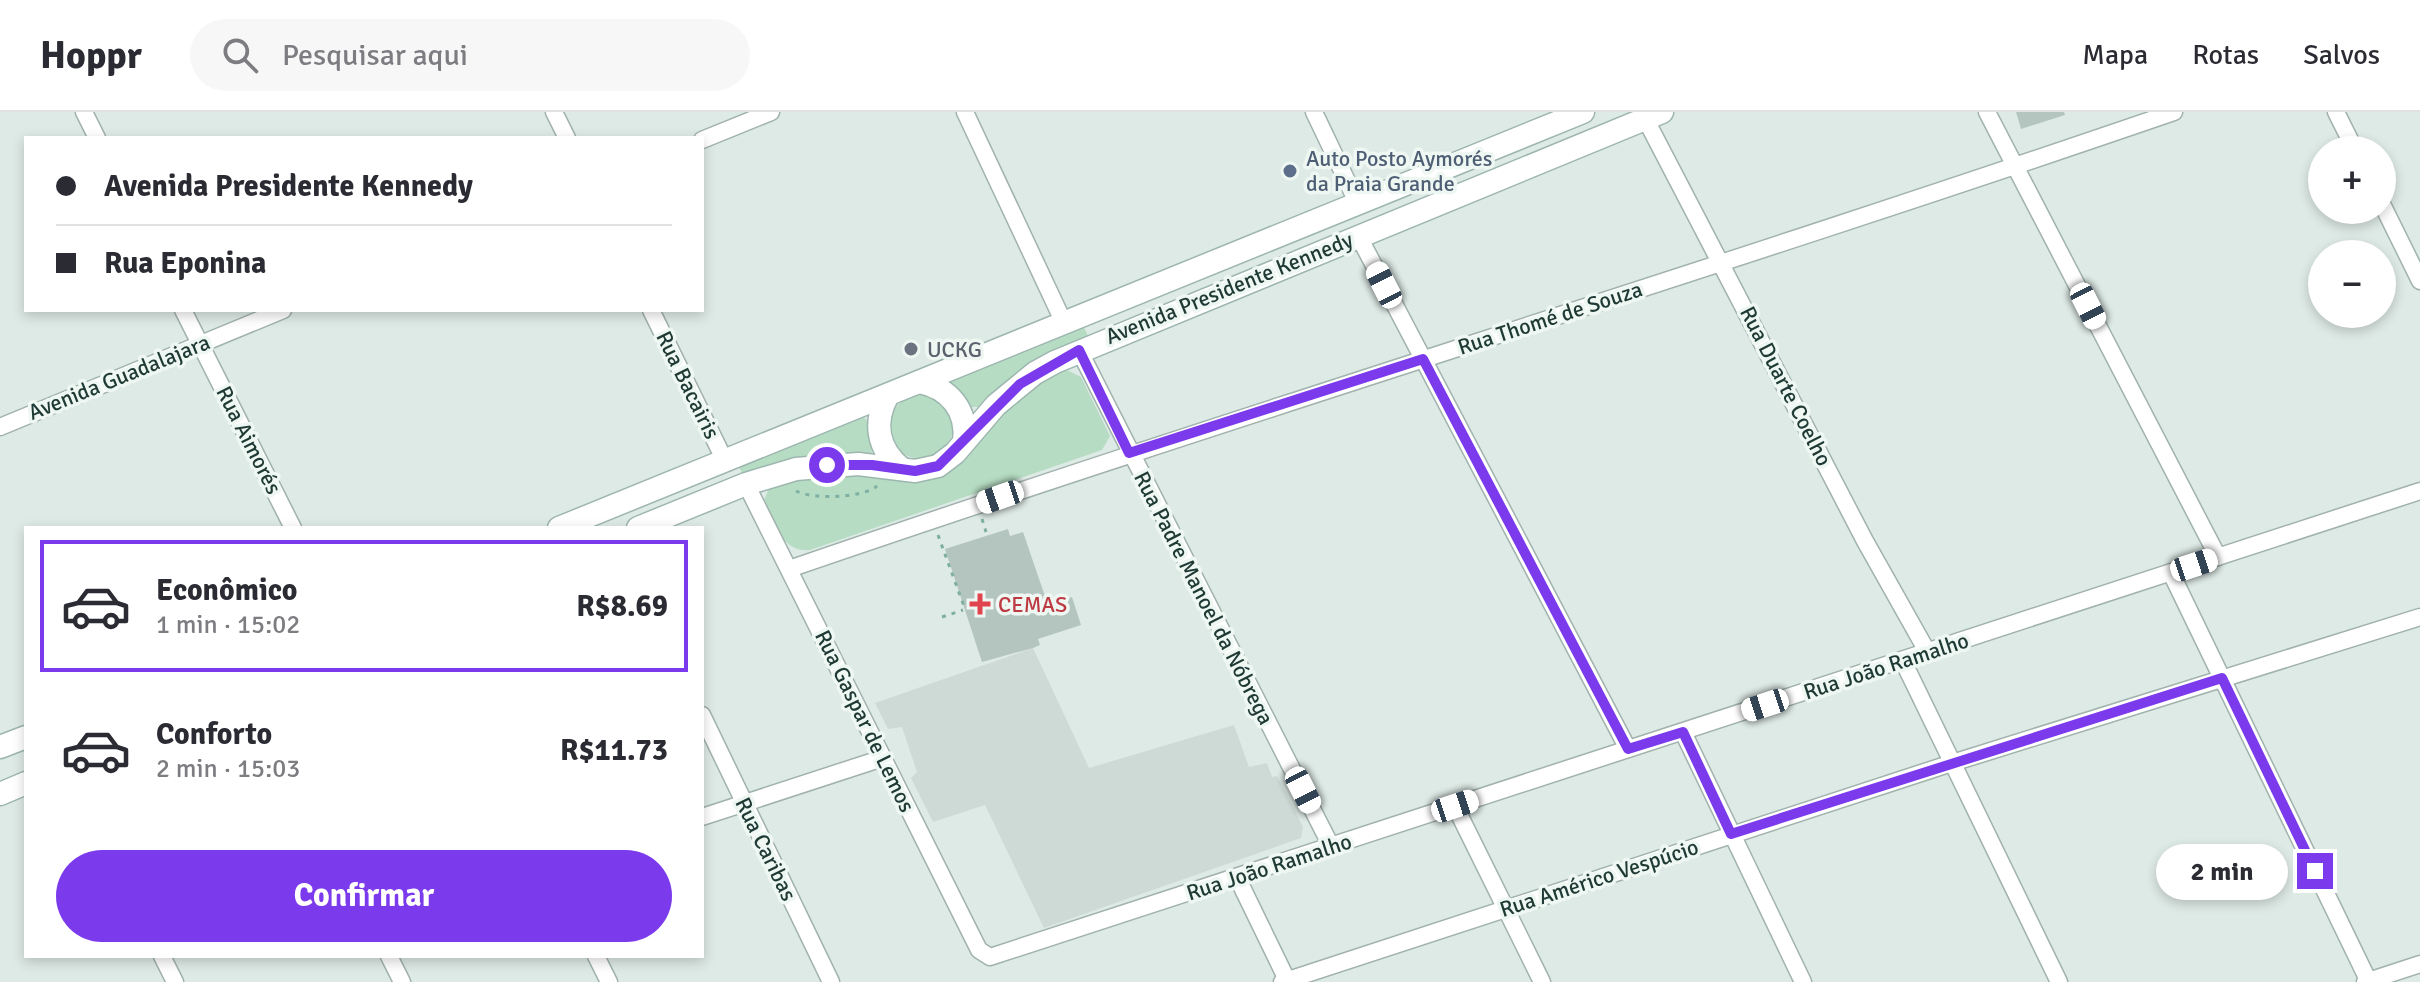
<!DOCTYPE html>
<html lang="pt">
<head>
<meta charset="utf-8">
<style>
  :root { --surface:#fff; --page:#f7f7f7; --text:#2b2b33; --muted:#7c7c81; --line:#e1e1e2; --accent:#7c3aed }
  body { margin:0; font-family:Signika,sans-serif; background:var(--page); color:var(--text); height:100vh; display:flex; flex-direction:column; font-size:30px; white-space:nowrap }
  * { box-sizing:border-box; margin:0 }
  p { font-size:26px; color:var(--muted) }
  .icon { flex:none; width:44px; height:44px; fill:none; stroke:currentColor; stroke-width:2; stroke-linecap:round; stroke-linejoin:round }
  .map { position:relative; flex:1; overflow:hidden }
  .drawer { position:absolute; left:24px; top:414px; width:680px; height:432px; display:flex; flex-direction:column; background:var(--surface); border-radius:0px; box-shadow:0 4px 12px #0003 }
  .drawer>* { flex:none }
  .banner { position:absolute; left:24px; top:24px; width:680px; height:176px; border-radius:0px; box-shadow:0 4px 12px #0003; display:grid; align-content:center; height:176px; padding:0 32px; background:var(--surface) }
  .controls { position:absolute; left:2308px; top:24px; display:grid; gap:16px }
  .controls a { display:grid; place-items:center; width:88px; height:88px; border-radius:50%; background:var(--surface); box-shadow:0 4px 12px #0003; font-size:40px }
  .end { position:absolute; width:36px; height:36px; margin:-18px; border:10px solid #7c3aed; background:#fff; box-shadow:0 0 0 4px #fff }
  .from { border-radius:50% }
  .bubble { position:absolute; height:56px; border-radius:28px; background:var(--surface); box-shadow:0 4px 12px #0003; font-size:26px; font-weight:800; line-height:56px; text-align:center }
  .car { position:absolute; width:24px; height:48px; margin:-24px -12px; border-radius:10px; box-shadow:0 0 6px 2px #0007; background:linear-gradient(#fff 24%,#345 0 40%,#fff 0 76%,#345 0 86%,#fff 0) }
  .banner b { display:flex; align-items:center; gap:28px; height:76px; font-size:30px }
  .banner b+b { border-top:2px solid var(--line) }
  .banner i { width:20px; height:20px; background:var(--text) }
  ul { padding:14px 0 0; list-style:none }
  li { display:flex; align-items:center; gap:24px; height:132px; margin:0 16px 12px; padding:0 16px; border:4px solid transparent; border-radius:0px }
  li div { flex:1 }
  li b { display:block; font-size:30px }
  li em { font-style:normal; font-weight:800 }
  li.active { border-color:var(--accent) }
  li>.icon { width:72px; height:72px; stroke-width:1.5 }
  .button { display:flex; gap:16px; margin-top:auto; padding:16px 32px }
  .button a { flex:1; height:92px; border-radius:48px; background:var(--accent); color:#fff; font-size:32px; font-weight:800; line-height:92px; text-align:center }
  header { display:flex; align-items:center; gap:48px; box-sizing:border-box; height:112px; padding:0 40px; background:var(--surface); border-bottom:2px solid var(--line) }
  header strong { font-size:38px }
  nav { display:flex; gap:44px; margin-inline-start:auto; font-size:28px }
  .search { width:560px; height:72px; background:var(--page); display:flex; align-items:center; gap:20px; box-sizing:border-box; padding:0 28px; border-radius:44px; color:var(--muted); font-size:30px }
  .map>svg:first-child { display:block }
  .built { fill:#cddad5 }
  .green { fill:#b6ddc3 }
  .building { fill:#b4c5bf }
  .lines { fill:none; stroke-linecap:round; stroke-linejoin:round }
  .minor-casing { stroke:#a1b2ad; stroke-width:19 }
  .secondary-casing { stroke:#9db6af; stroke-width:25 }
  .path { stroke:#7eafa2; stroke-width:3; stroke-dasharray:4 6; stroke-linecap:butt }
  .minor { stroke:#fff; stroke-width:16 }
  .secondary { stroke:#fff; stroke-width:22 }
  .route { stroke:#7c3aed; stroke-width:10 }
  .service-dot { fill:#5c6f8a; stroke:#eff7f3; stroke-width:3 }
  .worship-dot { fill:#6b7280; stroke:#eff7f3; stroke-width:3 }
  .health-dot { fill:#e0444e; stroke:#eff7f3; stroke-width:3 }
  .labels { text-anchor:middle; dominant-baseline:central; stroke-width:7; stroke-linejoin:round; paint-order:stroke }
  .service-label { font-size:22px; fill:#4e5e75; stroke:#eff7f3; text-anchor:start }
  .street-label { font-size:22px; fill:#1f3a35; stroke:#eff7f3 }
  .worship-label { font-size:22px; fill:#5b616d; stroke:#eff7f3; text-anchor:start }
  .health-label { font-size:22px; fill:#be3a42; stroke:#eff7f3; text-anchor:start }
</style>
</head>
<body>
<header>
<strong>Hoppr</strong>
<div class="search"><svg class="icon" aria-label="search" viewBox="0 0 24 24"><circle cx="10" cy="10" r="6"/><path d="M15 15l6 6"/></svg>Pesquisar aqui</div>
<nav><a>Mapa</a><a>Rotas</a><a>Salvos</a></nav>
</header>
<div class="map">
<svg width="2420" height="870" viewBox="0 0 2420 870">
  <rect width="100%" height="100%" fill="#deeae6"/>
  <path class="built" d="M1033 536 1089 656 1234 613 1249 655 1267 651 1272 665 1277 664 1303 715 1301 726 1044 816 985 693 933 710 911 666 917 660 902 615 888 617 875 591Z"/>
  <g class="green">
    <path d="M1083 213 1088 224 1051 241 980 295H969L948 270Z"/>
    <path d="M1063 256 1081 265 1110 324 1102 338 810 438C781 441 774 409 764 388L770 374 809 364 850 361 909 367 982 319 1038 270Z"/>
    <circle cx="921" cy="315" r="32"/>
    <path d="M863 304 869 311 872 343 743 363 738 353Z"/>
  </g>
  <g class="building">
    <path d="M2016 0H2064L2065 3 2021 17Z"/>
    <path d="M1008 417 1010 424 1023 420 1048 493 1072 485 1081 513 1038 527 1040 533 1033 536 982 550 945 437Z"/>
  </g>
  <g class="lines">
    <defs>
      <g id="minor">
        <path d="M84 0 97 26"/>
        <path d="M554 0 567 26"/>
        <path d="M965 0 1064 211"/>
        <path d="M1314 0 1357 90"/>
        <path d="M1987 0 2218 445"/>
        <path d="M2336 0 2355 38"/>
        <path d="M1645 6 1865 429 1928 541"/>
        <path d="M702 28 771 0"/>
        <path d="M2382 92 2420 169"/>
        <path d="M1358 123 1628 637"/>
        <path d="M183 198 293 416"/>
        <path d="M651 198 725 349"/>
        <path d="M1079 238 1331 734"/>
        <path d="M0 315 283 198"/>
        <path d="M746 372 979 838 990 845 2420 379"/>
        <path d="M789 457C1249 299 1714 158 2174 0"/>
        <path d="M2171 461 2369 870"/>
        <path d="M1903 549 2059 870"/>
        <path d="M702 603 831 870"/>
        <path d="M1683 620 1803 870"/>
        <path d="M1455 694 1542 870"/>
        <path d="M702 705 883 646"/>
        <path d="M1237 765 1288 870"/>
        <path d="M162 844 175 870"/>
        <path d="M389 844 402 870"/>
        <path d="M596 844 609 870"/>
        <path d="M1282 870 1952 651 2420 505"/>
        <path d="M2365 870 2420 852"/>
      </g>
      <g id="secondary">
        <path d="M919 270C950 276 968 299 964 330"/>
        <path d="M888 283C873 310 877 337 902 357"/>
        <path d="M559 416 1583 0"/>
        <path d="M638 416 746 372 796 357 858 352 915 359 938 354 955 341 996 293 1035 261 1055 250 1662 0"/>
        <path d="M0 635 26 625"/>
        <path d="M0 682 26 671"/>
      </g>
    </defs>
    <use href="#minor" class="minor-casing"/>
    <use href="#secondary" class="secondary-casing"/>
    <g class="path">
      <path d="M796 379C815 388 862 386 877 374"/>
      <path d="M982 407 986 420"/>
      <path d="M938 423 965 497"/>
      <path d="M942 505 963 498"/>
    </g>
    <use href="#minor" class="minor"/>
    <use href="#secondary" class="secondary"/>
  </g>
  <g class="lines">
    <path class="route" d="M827 353H872L915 359 938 354 1020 272 1079 238 1129 341 1423 247 1628 637 1683 620 1731 722 2222 566 2315 759"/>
  </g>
  <circle class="service-dot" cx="1290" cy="59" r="8"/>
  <circle class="worship-dot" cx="911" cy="237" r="8"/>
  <path class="health-dot" d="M976 480h8v8h8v8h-8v8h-8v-8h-8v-8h8z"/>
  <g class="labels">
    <g class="service-label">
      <text x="1306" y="46">Auto Posto Aymorés<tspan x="1306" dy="25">da Praia Grande</tspan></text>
    </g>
    <g class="street-label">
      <text transform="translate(1229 176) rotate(-22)">Avenida Presidente Kennedy</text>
      <text transform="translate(1550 206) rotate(-18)">Rua Thomé de Souza</text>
      <text transform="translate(119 265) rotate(-22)">Avenida Guadalajara</text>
      <text transform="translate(688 273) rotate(64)">Rua Bacairis</text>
      <text transform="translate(1786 274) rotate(63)">Rua Duarte Coelho</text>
      <text transform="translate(249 328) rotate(63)">Rua Aimorés</text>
      <text transform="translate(1204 486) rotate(63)">Rua Padre Manoel da Nóbrega</text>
      <text transform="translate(1886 554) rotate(-18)">Rua João Ramalho</text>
      <text transform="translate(865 609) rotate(64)">Rua Gaspar de Lemos</text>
      <text transform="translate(766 737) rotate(64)">Rua Caribas</text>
      <text transform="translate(1269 755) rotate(-18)">Rua João Ramalho</text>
      <text transform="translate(1599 766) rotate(-18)">Rua Américo Vespúcio</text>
    </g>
    <g class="worship-label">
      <text x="927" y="237">UCKG</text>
    </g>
    <g class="health-label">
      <text x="998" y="492">CEMAS</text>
    </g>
  </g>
</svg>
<div class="controls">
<a>+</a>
<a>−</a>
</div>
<i class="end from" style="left:827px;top:353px"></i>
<i class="end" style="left:2315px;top:759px"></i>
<div class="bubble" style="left:2156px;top:732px;width:132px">2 min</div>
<i class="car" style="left:1384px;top:173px;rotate:333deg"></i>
<i class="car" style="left:2088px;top:194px;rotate:153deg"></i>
<i class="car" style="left:1000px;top:385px;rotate:251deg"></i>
<i class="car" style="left:2194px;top:453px;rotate:72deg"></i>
<i class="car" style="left:1765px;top:593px;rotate:252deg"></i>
<i class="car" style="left:1303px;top:678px;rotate:153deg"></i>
<i class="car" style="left:1455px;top:694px;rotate:72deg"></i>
<div class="banner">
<b><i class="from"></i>Avenida Presidente Kennedy</b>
<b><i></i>Rua Eponina</b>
</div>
<section class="drawer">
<ul>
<li class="active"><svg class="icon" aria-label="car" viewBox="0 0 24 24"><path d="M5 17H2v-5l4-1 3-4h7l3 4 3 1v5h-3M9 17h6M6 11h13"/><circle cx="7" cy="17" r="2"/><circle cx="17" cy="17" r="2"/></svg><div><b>Econômico</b><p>1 min · 15:02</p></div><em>R$8.69</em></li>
<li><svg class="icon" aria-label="car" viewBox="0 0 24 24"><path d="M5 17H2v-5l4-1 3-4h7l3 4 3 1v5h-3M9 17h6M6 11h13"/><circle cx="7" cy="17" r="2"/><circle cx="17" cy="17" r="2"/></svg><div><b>Conforto</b><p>2 min · 15:03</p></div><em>R$11.73</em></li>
</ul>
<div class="button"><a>Confirmar</a></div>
</section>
</div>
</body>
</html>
